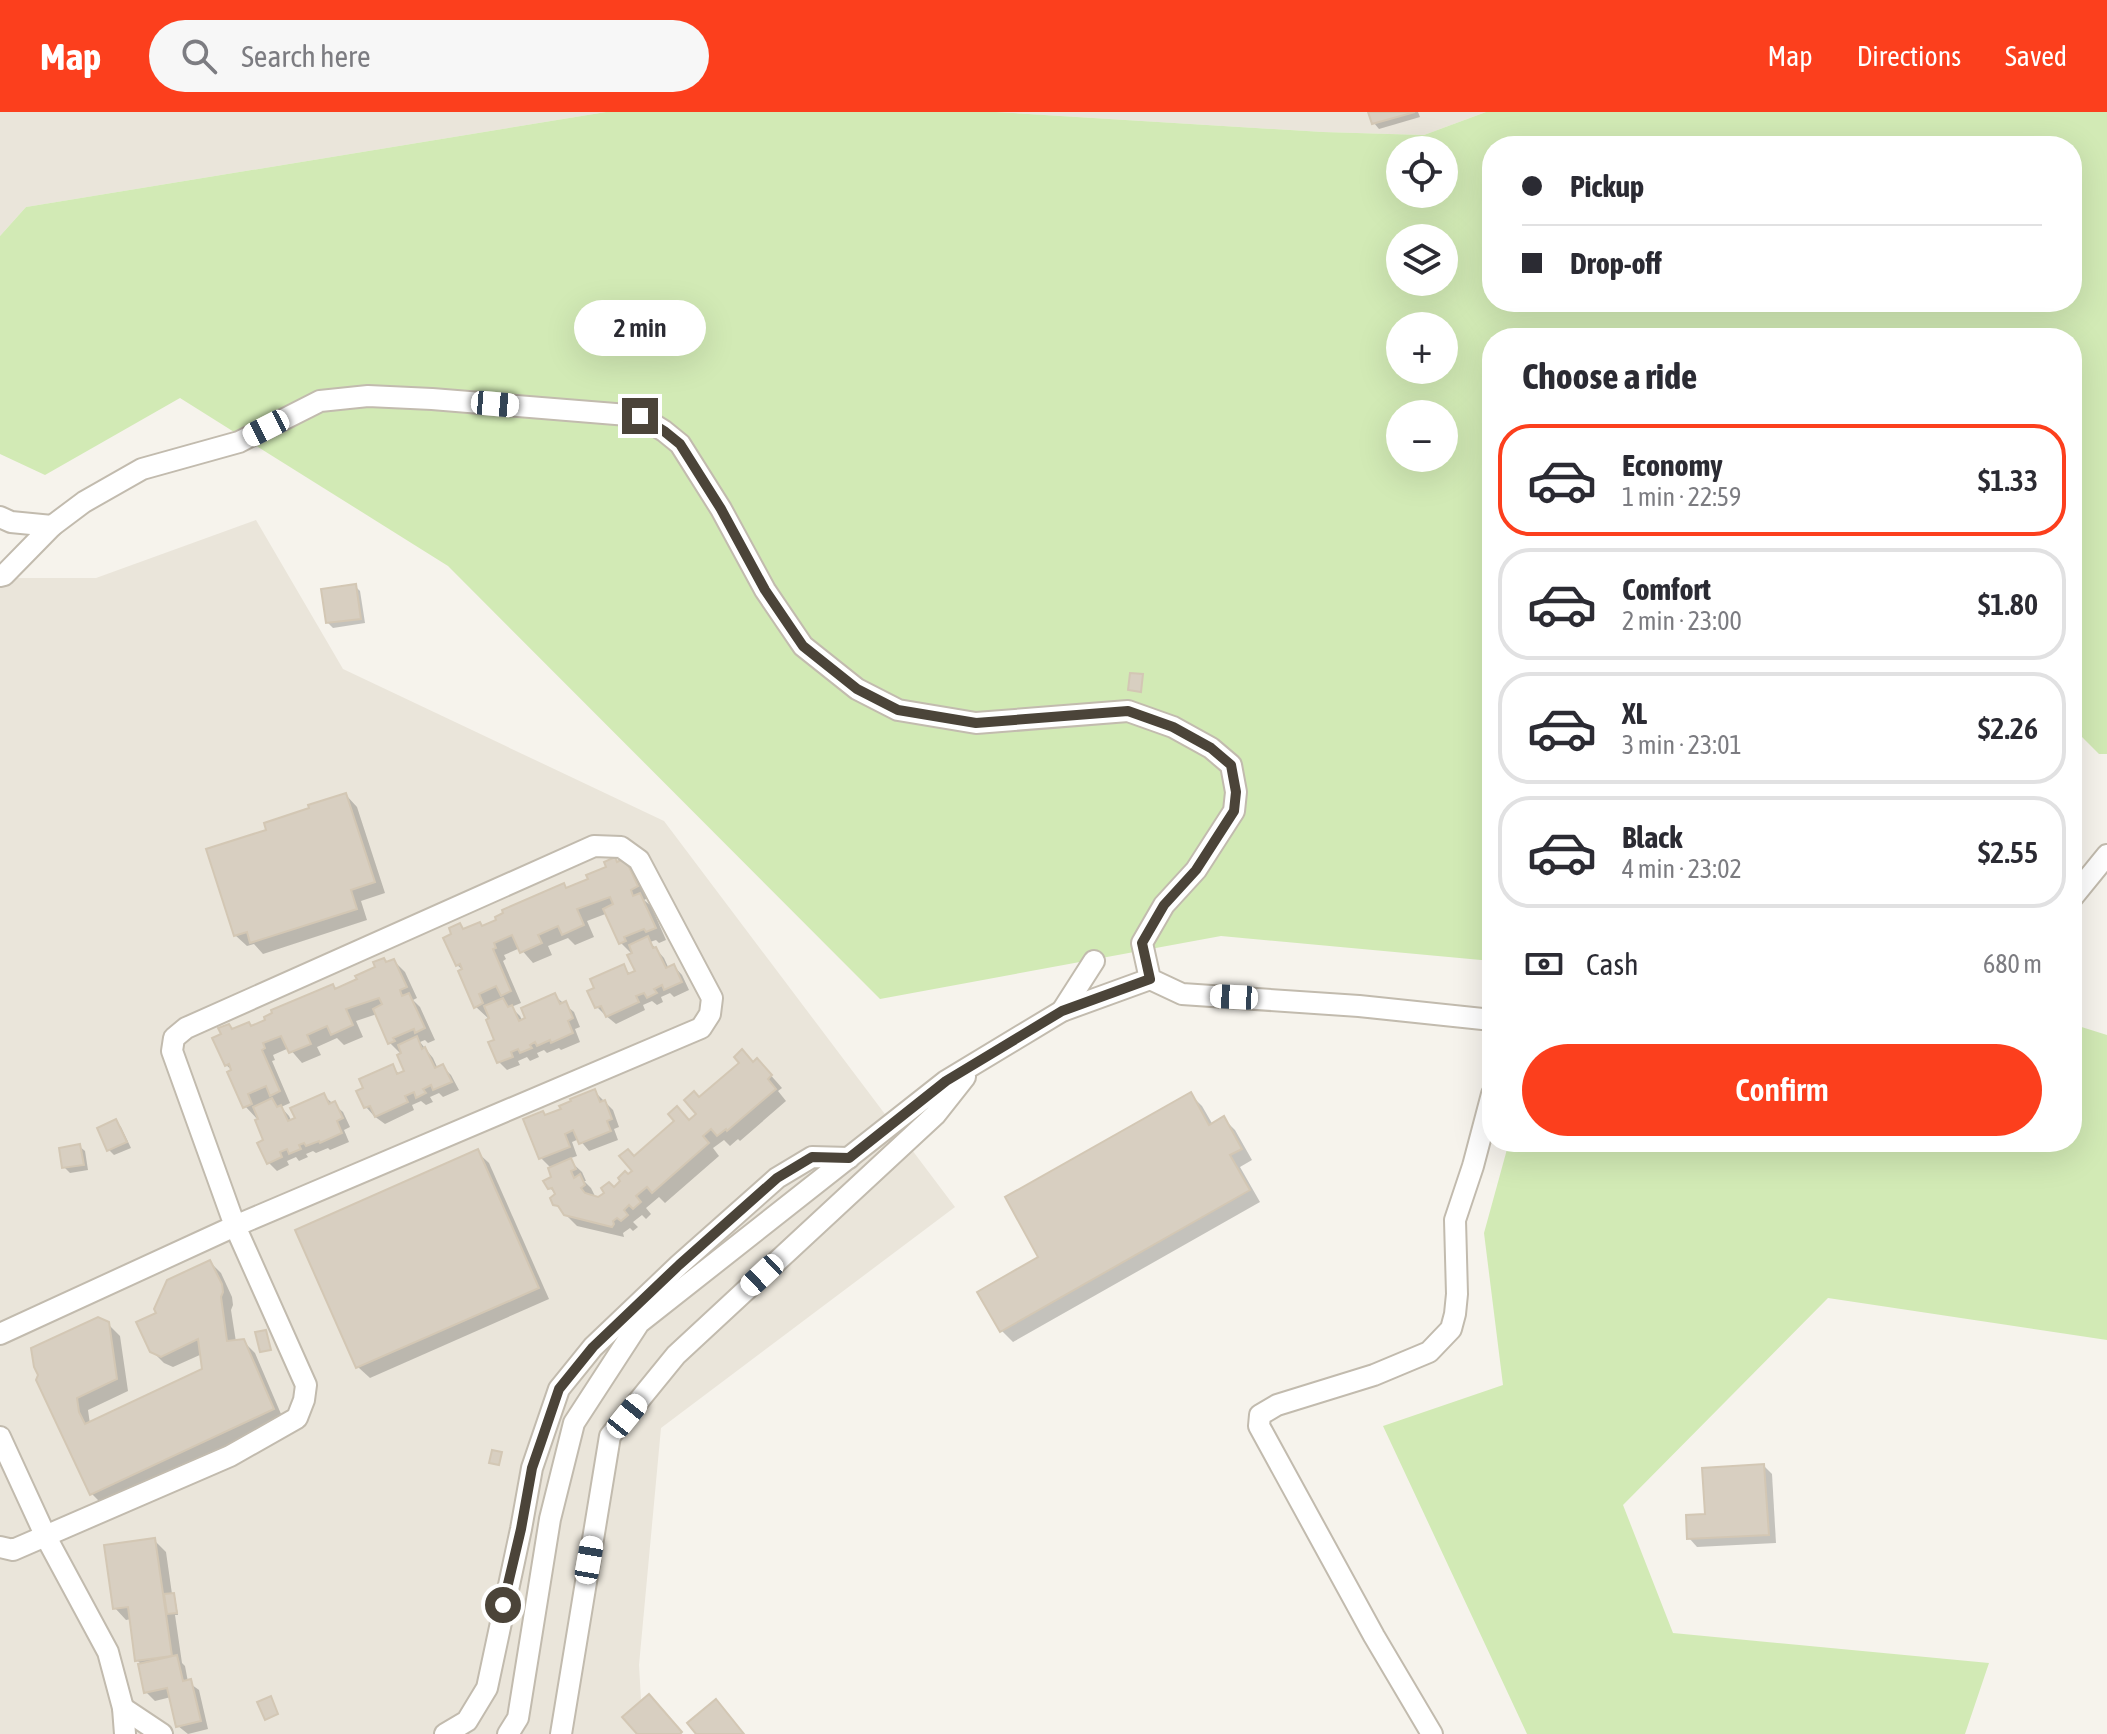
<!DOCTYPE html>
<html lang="en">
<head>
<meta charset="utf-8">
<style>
  :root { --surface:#fff; --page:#f7f7f7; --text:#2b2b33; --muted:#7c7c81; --line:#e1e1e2; --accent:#fc3f1d }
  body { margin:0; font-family:"Asap Condensed",sans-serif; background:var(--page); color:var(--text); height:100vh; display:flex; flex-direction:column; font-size:30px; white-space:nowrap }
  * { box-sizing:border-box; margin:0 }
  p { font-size:26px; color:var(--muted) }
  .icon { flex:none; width:44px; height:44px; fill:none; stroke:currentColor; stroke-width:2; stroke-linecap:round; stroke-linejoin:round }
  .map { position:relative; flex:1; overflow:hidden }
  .panel { position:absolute; left:1482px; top:216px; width:600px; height:824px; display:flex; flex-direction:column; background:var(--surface); border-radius:32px; box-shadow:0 8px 32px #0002 }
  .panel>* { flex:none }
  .top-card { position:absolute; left:1482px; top:24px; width:600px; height:176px; border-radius:32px; box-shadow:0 8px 32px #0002; display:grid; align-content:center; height:176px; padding:0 40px; background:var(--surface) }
  .buttons { position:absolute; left:1386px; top:24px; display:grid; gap:16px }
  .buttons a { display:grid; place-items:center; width:72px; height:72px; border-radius:50%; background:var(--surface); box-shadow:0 8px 32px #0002; font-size:40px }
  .end { position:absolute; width:36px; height:36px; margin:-18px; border:10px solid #4b4439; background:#fff; box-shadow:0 0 0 4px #fff }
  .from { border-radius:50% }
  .bubble { position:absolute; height:56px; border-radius:28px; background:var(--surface); box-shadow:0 8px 32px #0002; font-size:26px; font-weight:600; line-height:56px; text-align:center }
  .car { position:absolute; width:24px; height:48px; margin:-24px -12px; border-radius:10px; box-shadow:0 0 6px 2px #0007; background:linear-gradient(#fff 24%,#345 0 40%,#fff 0 76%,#345 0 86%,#fff 0) }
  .top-card b { display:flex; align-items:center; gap:28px; height:76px; font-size:30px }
  .top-card b+b { border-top:2px solid var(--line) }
  .top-card i { width:20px; height:20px; background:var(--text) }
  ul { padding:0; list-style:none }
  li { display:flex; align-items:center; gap:24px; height:112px; margin:0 16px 12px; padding:0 24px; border:4px solid var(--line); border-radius:32px }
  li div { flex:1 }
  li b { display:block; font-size:30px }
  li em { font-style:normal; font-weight:600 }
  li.current { border-color:var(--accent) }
  li>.icon { width:72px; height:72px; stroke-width:1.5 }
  h2 { padding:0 40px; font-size:36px; line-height:96px }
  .pay { display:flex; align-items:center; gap:20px; height:88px; padding:0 40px; font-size:30px }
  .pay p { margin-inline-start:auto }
  .button { display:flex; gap:16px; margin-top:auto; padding:16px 40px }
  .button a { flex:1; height:92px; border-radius:48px; background:var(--accent); color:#fff; font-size:32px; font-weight:600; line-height:92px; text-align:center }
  header { display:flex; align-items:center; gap:48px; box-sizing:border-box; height:112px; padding:0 40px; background:var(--accent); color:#fff }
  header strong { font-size:38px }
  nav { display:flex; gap:44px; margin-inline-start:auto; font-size:28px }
  .search { width:560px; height:72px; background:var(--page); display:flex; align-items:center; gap:20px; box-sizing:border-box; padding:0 28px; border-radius:44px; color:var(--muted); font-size:30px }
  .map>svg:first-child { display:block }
  .residential { fill:#eae5da }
  .green { fill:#d2eab5; fill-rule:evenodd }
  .shadow { fill:#0003 }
  .building { fill:#d8cfc1; stroke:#d3c7b4; stroke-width:2 }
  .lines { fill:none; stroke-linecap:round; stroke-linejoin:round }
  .street-casing { stroke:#c2bbae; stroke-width:24 }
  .street { stroke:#fff; stroke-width:20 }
  .route { stroke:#4b4439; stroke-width:10 }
</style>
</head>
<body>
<header>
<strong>Map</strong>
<div class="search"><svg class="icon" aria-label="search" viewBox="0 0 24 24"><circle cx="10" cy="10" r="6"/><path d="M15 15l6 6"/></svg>Search here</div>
<nav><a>Map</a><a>Directions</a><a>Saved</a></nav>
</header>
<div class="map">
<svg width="2107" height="1622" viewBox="0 0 2107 1622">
  <rect width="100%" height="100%" fill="#f6f3ec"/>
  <g class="residential">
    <path d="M0 0H606L26 95 0 124Z"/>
    <path d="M996 0H1486L1424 23 1323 20Z"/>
    <path d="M256 408 343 557 664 709 955 1095 661 1316 639 1553 643 1622H0V466H96Z"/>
  </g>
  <g class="green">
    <path d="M606 0H996L1323 20 1424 23 1486 0H2107V642H2099L2072 615V226H1492V849L1221 824 880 887 448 454 180 286 45 363 0 342V124L26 95ZM1492 34H2072V190H1492ZM1400 38H1444V82H1400ZM1400 126H1444V170H1400ZM1400 214H1444V258H1400ZM1400 302H1444V346H1400Z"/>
    <path d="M2072 912 2107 923V1228L1828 1186 1623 1393 1673 1521 1989 1551 1965 1622H1527L1383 1314 1503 1273 1484 1121 1509 1030H2072Z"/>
  </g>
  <g class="shadow">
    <path d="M1370 0H1418L1420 5 1379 17 1374 11Z"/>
    <path d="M355 474 360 479 365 511 333 516 328 511Z"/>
    <path d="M346 683 357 695 385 781 361 789 367 808 263 842 254 832 247 834 235 823 269 719Z"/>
    <path d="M625 749 636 760 648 786 644 788 651 794 666 828 659 831 656 828 650 830 664 846 669 857 674 854 682 863 689 878 674 885 670 881 661 885 663 890 657 893 652 889 643 893 645 898 616 912 605 903 597 895 623 854 631 863 637 860 633 843 621 831 608 801 587 809 594 825 575 833 568 826 548 834 552 843 533 851 520 836 504 843 506 847 503 849 521 891 511 895 520 904 523 910 555 884 574 900 580 915 575 917 580 930 561 938 559 936 547 941 544 938 537 941 539 945 530 949 527 945 518 949 520 953 507 958 499 950 497 929 490 908 475 894 464 859 457 853 454 823 460 814 465 818 483 816 568 778Z"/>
    <path d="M394 849 405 860 417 886 413 888 420 895 435 928 428 931 425 928 420 930 433 946 438 957 443 955 451 963 459 978 443 985 439 981 430 985 433 990 426 993 421 989 412 993 414 998 385 1012 374 1004 366 995 359 980 392 954 400 963 407 960 402 943 390 931 377 902 356 909 363 925 344 933 337 926 317 935 321 943 302 951 289 936 273 943 275 948 272 949 290 991 281 995 289 1004 292 1010 324 984 343 1000 350 1015 344 1018 349 1030 330 1038 328 1036 316 1041 313 1039 306 1042 308 1045 299 1049 296 1045 287 1049 289 1053 277 1059 268 1050 266 1029 259 1009 245 994 233 959 226 953 234 919 252 916 333 874 337 878Z"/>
    <path d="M754 952 768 960 782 976 778 979 786 989 740 1029 738 1027 730 1034 724 1028 713 1036 719 1044 665 1091 659 1085 646 1096 651 1102 646 1107 642 1103 633 1110 638 1115 633 1119 630 1116 623 1121 624 1125 577 1114 555 1092 557 1083 550 1076 553 1066 550 1055 541 1046 546 1005 563 998 594 979 613 998 619 1015 614 1017 618 1028 589 1039 579 1027 572 1030 577 1044 568 1047 582 1060 586 1069H584L591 1076 596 1086 598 1087 614 1077 635 1059 634 1046 690 1010 698 1002 699 988Z"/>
    <path d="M1191 983 1202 994 1213 1013 1224 1007 1235 1018 1252 1048 1240 1055 1260 1090 1013 1230 1002 1219 1040 1146Z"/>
    <path d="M116 1009 121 1015 131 1036 114 1043 109 1038 99 1017Z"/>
    <path d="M79 1034 85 1039 88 1058 70 1061 64 1055Z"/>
    <path d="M477 1040 489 1051 549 1187 370 1266 358 1255Z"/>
    <path d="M210 1150 221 1161 232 1185 233 1193 231 1198 236 1230 243 1229 255 1241 284 1309 103 1393 92 1382 38 1268 108 1212 120 1224 128 1279 88 1298 90 1312 204 1258 202 1242 173 1255 164 1251 152 1239 158 1202Z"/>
    <path d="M1764 1354 1772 1362 1776 1431 1697 1435 1689 1426 1707 1404Z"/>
    <path d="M154 1428 166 1440 172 1482 175 1485 178 1503H175L182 1551 185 1554 188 1570 199 1578 208 1617 188 1622 178 1614 171 1585 155 1589 146 1580 142 1553 137 1548 131 1507 126 1508 115 1496Z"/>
  </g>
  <g class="building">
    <path d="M1368 0H1415L1372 12Z"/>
    <path d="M356 472 361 507 326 511 321 477Z"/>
    <path d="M1130 561 1143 562 1141 580 1128 578Z"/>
    <path d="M346 681 375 770 351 778 357 797 250 831 247 820 234 824 206 737 266 718 264 711 309 696 308 693Z"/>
    <path d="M615 745 617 750 625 746 638 774 631 778 633 784 640 781 656 816 646 820 644 817 624 825 626 829 619 832 603 797 613 792 610 785 577 797 584 813 562 823 558 814 538 823 542 831 520 841 512 823 494 831 496 836 493 837 511 879 501 884 496 874 479 882 483 891 474 896 458 859 462 857 460 852 456 854 443 826 451 822 449 816 460 811 463 817 480 810 482 814 496 808 495 805 503 801 502 798 564 771 566 776 588 767 586 763 606 755 604 750Z"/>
    <path d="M648 824 653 836 656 835 666 856 674 852 682 870 664 878 662 873 654 877 657 881 647 886 644 881 636 884 639 890 606 905 601 894 595 896 587 879 594 876 590 867 624 852 628 862 635 859 627 843 632 841 629 833Z"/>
    <path d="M384 846 386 850 394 847 407 875 400 878 402 884 409 881 425 916 415 921 414 917 393 926 395 929 388 932 373 897 382 892 379 886 346 897 353 913 331 923 327 914 307 923 311 932 289 941 281 924 263 931 265 936 262 938 280 979 270 984 266 974 248 982 252 992 243 996 227 960 231 958 229 952 225 954 212 926 221 922 218 916 229 912 232 917 249 910 251 914 265 908 264 905 272 901 271 898 333 872 335 877 357 867 355 864 375 855 373 850Z"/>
    <path d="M555 881 560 892 566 889 573 906 568 909 573 921 551 931 550 928 537 934 535 930 530 933 532 936 520 941 518 937 511 940 513 945 497 951 488 930 494 928 486 908 489 906 484 894 503 886 508 895 512 893 519 909 525 906 521 896Z"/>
    <path d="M417 924 422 937 425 935 435 956 443 952 452 970 433 978 431 973 423 977 426 981 416 986 414 980 405 984 408 990 375 1005 370 994 364 996 356 979 363 976 359 967 393 952 397 962 404 959 397 943 401 941 398 933Z"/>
    <path d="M742 937 753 950 757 946 772 963 768 967 776 977 727 1019 726 1017 717 1024 711 1017 703 1024 709 1031 652 1081 647 1075 636 1084 641 1090 633 1097 629 1093 624 1098 628 1103 621 1109 617 1106 613 1109 614 1112 612 1115 564 1103 558 1094 553 1093 550 1086 555 1082 552 1076 548 1077 543 1069 551 1065 548 1056 571 1046 576 1057 571 1059 574 1066 580 1062 585 1073 581 1076 585 1081 598 1085 604 1081 601 1076 609 1070 614 1075 620 1069 618 1066 625 1059 628 1062 632 1059 619 1044 628 1037 634 1044 674 1009 668 1002 677 994 689 1008 696 1002 684 988 694 979 699 985 739 951 734 945Z"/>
    <path d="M595 977 600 990 605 988 612 1007 607 1009 611 1019 579 1032 573 1018 565 1022 570 1035 539 1047 523 1007 543 999 545 1003 561 997 559 994 571 989 570 987Z"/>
    <path d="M1191 980 1209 1013 1224 1004 1242 1037 1230 1043 1250 1078 1000 1220 977 1180 1038 1145 1005 1085Z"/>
    <path d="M324 981 329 992 335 989 343 1006 337 1009 342 1021 320 1031 319 1029 306 1034 304 1031 299 1033 301 1037 289 1042 287 1037 280 1040 282 1045 267 1052 257 1031 263 1028 255 1008 258 1007 253 995 272 986 277 995 281 993 288 1009 295 1006 290 996Z"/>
    <path d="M116 1007 127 1030 107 1039 97 1016Z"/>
    <path d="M80 1032 84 1053 62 1056 59 1036Z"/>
    <path d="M478 1037 539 1176 356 1256 295 1118Z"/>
    <path d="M210 1148 222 1172 223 1180 221 1185 227 1229 244 1227 274 1297 90 1383 36 1268 38 1263 34 1255 31 1236 98 1205 109 1210 117 1267 77 1286 79 1300 85 1312 202 1257 198 1227 161 1245 150 1240 136 1210 156 1201 154 1197 167 1168Z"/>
    <path d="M266 1218 271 1238 260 1240 255 1220Z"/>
    <path d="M492 1338 502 1340 499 1353 489 1351Z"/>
    <path d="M1764 1352 1769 1423 1687 1427 1686 1403 1705 1402 1702 1356Z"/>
    <path d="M155 1426 172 1544 135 1549 128 1495 113 1497 104 1433Z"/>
    <path d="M174 1481 177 1501 167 1502 164 1482Z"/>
    <path d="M177 1543 183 1569 191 1567 201 1609 176 1615 167 1576 144 1581 138 1552Z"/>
    <path d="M649 1582 682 1620 680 1622H637L622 1605Z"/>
    <path d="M271 1584 278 1602 265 1608 257 1590Z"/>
    <path d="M716 1587 744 1622H696L687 1611Z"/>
  </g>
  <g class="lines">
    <defs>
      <g id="street">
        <path d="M0 405 11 410 52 414"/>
        <path d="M0 464 4 463 52 414 84 390 142 357 239 330 320 289 368 284 432 287 640 304 664 319 680 332 721 397 765 478 803 534 857 577 898 598 976 611 1128 599 1173 615 1211 636 1231 653 1236 680 1234 699 1196 758 1164 793 1142 831 1150 867 1182 882 1359 894 1492 908"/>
        <path d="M2072 786 2107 743"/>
        <path d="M1062 899 1094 849"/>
        <path d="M0 1222 235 1114 701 916 710 902 712 886 639 748 621 735 594 734 186 916 174 926 172 939 235 1114 306 1273 304 1288 297 1306 230 1344 13 1438 0 1435"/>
        <path d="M0 1325 46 1425 108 1540 123 1596 125 1622"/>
        <path d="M123 1596 162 1622"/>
        <path d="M445 1622 467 1609 487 1576 521 1417 532 1356 559 1277 593 1235 679 1153 777 1066 812 1045 849 1046"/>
        <path d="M508 1622 518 1606 550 1407 574 1311 639 1211 946 969 1062 899 1150 867"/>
        <path d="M561 1622 610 1324 676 1243 935 1003 965 965"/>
        <path d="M1432 1622 1374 1524 1259 1314 1260 1303 1277 1293 1374 1263 1429 1240 1451 1217 1455 1202 1457 1182 1455 1108 1473 1054 1492 982"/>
      </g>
    </defs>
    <use href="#street" class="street-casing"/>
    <use href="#street" class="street"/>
  </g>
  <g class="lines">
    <path class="route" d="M503 1493 521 1417 532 1356 541 1330 559 1277 593 1235 679 1153 777 1066 812 1045 849 1046 946 969 1062 899 1150 867 1142 831 1164 793 1196 758 1234 699 1236 680 1231 653 1211 636 1173 615 1128 599 976 611 898 598 857 577 803 534 765 478 721 397 680 332 664 319 640 304"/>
  </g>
</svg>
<div class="buttons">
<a><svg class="icon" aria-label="locate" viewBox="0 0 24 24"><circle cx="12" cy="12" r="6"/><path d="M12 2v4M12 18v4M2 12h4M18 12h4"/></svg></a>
<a><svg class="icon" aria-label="layers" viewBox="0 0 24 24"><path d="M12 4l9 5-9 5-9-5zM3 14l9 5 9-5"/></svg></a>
<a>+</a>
<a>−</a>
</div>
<i class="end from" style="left:503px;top:1493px"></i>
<i class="end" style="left:640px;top:304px"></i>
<div class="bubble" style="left:574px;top:188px;width:132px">2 min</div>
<i class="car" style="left:495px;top:292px;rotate:95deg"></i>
<i class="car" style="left:266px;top:316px;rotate:243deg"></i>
<i class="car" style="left:1234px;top:885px;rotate:273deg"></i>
<i class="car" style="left:762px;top:1163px;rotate:227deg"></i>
<i class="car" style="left:627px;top:1304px;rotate:39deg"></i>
<i class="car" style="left:589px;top:1448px;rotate:10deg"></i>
<div class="top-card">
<b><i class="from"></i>Pickup</b>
<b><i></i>Drop-off</b>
</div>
<section class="panel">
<h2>Choose a ride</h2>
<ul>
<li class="current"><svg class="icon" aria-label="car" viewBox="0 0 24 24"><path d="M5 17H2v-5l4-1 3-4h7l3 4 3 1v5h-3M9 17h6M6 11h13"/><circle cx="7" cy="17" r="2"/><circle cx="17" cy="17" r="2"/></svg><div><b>Economy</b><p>1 min · 22:59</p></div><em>$1.33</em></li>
<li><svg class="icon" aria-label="car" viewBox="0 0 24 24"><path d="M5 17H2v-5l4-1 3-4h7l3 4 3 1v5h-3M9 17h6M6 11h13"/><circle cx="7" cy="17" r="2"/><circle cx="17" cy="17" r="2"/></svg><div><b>Comfort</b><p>2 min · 23:00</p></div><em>$1.80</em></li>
<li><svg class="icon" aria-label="car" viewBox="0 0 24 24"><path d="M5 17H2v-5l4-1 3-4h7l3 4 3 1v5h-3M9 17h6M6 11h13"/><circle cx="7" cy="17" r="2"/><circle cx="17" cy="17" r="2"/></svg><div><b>XL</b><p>3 min · 23:01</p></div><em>$2.26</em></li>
<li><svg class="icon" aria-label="car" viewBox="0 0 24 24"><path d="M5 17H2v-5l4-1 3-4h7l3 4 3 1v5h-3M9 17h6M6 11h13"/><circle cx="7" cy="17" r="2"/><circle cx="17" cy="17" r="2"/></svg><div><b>Black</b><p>4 min · 23:02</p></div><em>$2.55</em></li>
</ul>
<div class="pay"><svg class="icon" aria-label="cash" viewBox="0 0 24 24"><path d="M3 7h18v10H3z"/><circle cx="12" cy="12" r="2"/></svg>Cash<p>680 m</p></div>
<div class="button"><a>Confirm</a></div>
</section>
</div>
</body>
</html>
